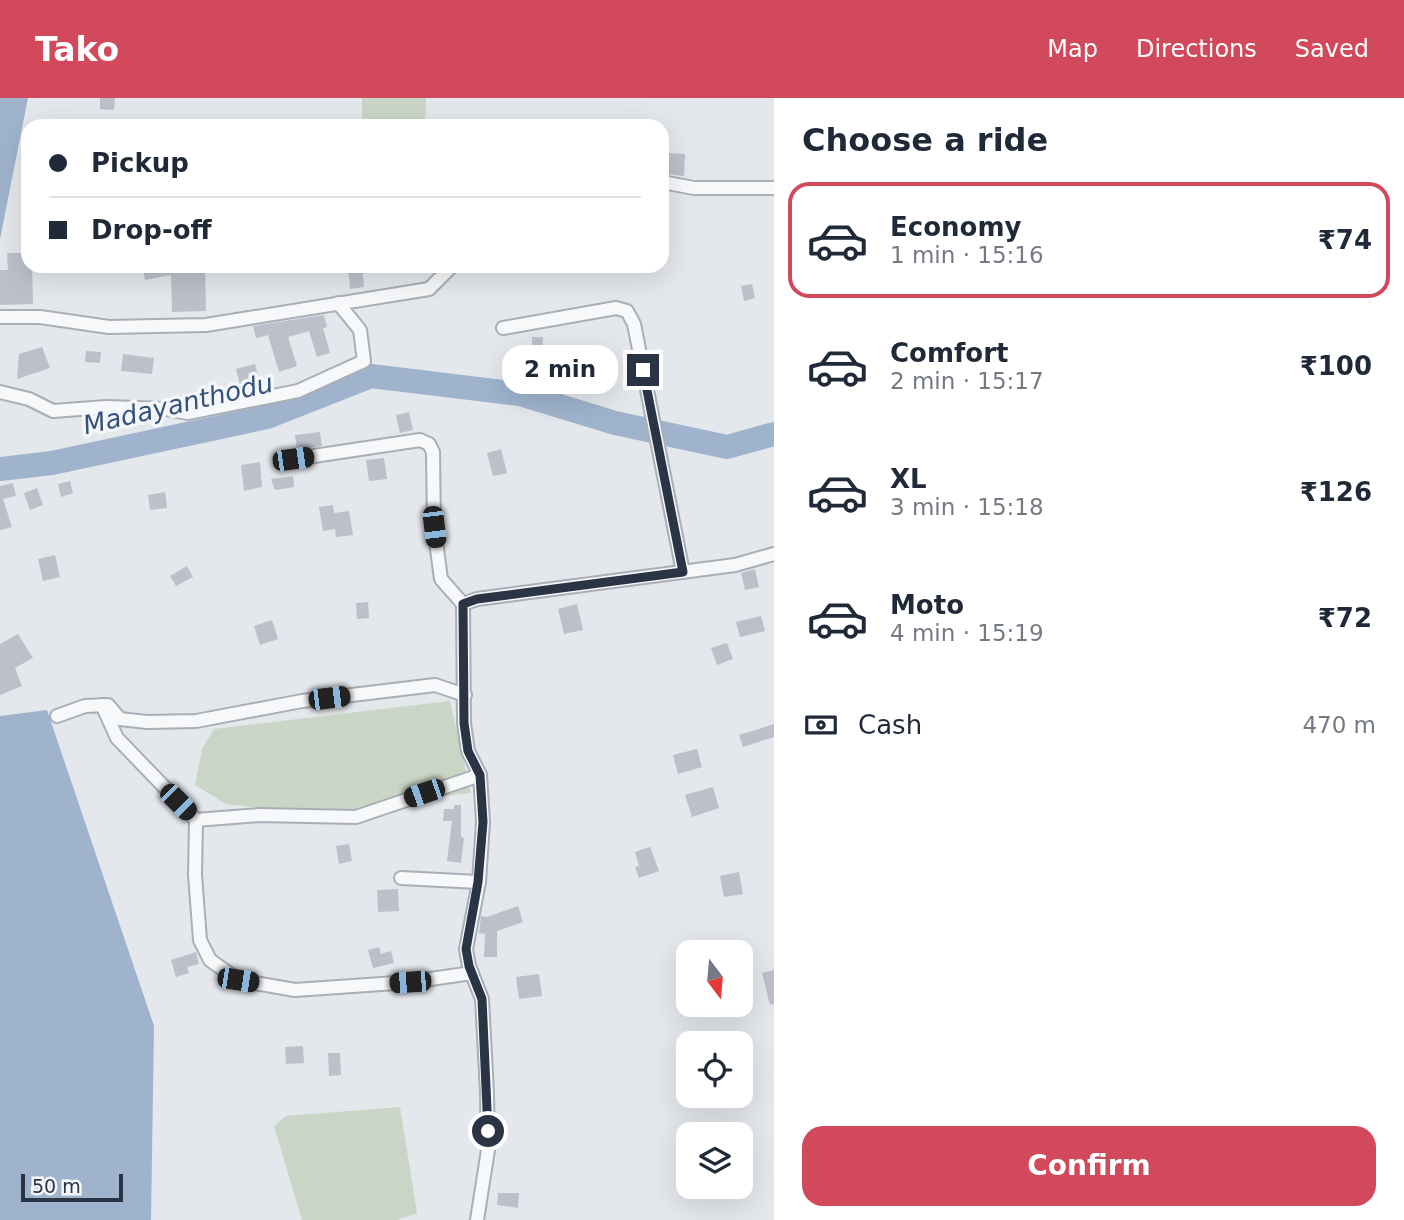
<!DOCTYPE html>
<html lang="en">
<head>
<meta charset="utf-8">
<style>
  :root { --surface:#fff; --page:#f2f2f3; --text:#1f2937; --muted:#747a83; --line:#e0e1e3; --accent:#d1495b }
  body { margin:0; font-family:"DejaVu Sans",sans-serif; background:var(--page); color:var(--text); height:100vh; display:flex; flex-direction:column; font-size:26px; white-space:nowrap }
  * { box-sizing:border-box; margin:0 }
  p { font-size:23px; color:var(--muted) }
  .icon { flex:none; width:38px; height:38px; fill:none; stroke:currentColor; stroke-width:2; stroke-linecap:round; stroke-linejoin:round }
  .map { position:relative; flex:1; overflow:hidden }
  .side { display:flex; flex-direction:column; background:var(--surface); width:630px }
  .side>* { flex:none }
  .guide { position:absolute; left:21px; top:21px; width:648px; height:154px; border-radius:21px; box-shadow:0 7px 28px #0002; display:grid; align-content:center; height:154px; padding:0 28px; background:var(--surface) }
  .needle { width:46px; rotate:164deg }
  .fabs { position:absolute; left:676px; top:842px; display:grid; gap:14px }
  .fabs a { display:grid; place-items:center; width:77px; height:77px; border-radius:14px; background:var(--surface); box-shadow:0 7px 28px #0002; font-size:35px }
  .scale { position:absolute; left:21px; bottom:18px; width:102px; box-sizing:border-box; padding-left:7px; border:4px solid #2b3445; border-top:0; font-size:19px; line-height:24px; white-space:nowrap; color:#2b3445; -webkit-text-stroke:5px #f4f6f9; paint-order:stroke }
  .end { position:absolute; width:32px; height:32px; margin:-16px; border:9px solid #2b3445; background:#fff; box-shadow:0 0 0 4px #fff }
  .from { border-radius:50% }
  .bubble { position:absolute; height:49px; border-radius:21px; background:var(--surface); box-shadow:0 7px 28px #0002; font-size:23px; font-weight:700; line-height:49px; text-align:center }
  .car { position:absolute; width:21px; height:42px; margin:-21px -10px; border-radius:9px; box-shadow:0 0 5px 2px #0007; background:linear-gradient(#222 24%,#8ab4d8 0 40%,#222 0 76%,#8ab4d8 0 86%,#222 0) }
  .guide b { display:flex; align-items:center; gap:24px; height:66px; font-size:26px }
  .guide b+b { border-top:2px solid var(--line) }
  .guide i { width:18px; height:18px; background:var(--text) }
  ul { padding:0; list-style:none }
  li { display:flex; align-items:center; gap:21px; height:116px; margin:0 14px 10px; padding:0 14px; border:4px solid transparent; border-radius:21px }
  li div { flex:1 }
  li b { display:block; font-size:26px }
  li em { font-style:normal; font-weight:700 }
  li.selected { border-color:var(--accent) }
  li>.icon { width:63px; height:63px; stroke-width:1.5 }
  h2 { padding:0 28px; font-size:32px; line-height:84px }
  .pay { display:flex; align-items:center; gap:18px; height:77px; padding:0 28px; font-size:26px }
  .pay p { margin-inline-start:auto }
  .button { display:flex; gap:14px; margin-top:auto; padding:14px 28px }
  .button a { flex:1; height:80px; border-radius:21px; background:var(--accent); color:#fff; font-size:28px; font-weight:700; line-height:80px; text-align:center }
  header { display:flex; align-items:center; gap:42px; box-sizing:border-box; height:98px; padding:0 35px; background:var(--accent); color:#fff }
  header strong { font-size:33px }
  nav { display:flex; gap:38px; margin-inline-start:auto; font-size:24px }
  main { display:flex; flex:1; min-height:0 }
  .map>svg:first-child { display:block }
  .green { fill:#c9d6c5 }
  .water { fill:#9fb4cc }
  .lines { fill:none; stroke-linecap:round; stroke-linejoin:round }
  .river { stroke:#9fb4cc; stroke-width:24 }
  .building { fill:#bbc0ca }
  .street-casing { stroke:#a9aeb7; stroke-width:16 }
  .street { stroke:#f7f8fa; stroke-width:12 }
  .route { stroke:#2b3445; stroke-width:9 }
  .labels { text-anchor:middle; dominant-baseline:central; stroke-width:7; stroke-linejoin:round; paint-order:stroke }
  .water-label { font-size:26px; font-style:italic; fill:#34527a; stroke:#f4f6f9 }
</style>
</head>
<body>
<header>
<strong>Tako</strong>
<nav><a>Map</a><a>Directions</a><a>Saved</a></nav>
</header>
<main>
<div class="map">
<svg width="774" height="1122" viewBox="0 0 774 1122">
  <rect width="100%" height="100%" fill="#e4e7ec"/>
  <g class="green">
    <path d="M362 0H426L425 28H362Z"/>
    <path d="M450 603 471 695 401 703 336 719 226 706 195 687 202 651 214 631Z"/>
    <path d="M400 1009 417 1115 397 1122H302L274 1028 286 1018Z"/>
  </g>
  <g class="water">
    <path d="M0 0H28L0 141Z"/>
    <path d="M47 612 154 928 151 1122H0V618Z"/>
  </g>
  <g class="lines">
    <path class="river" d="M0 371 52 365 267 319 371 278 520 296 615 325 727 349 774 336"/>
  </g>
  <g class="building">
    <path d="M100 0H115L114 12 100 11Z"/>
    <path d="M669 55 685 56 684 78 667 76Z"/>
    <path d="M7 155H28V168H32L33 206 0 207V172H8Z"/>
    <path d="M142 168H205L206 213 172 214 171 177 145 182Z"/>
    <path d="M348 168H362L364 189 350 191Z"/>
    <path d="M752 186 755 200 744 203 741 188Z"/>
    <path d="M324 217 327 229 323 230 330 255 317 259 309 233 288 239 297 268 279 274 268 237 256 240 253 228Z"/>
    <path d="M532 239H543L542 269H532Z"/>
    <path d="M42 249 50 270 17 281 19 256Z"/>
    <path d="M86 253 101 254 100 265 85 264Z"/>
    <path d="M123 256 154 260 152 276 121 273Z"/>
    <path d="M255 266 259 282 240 287 236 271Z"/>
    <path d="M409 314 413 332 400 335 396 317Z"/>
    <path d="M320 334 322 348 297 352 295 337Z"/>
    <path d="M501 351 507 375 493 378 487 355Z"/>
    <path d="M384 360 387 381 369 383 366 362Z"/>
    <path d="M260 364 262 389 244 393 241 367Z"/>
    <path d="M293 378 294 389 275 392 271 381Z"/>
    <path d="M70 383 73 395 61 399 58 386Z"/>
    <path d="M13 385 16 398 3 401 12 429 0 432V388Z"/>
    <path d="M37 390 43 407 30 412 24 395Z"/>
    <path d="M165 394 167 410 150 412 148 397Z"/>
    <path d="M333 407 334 415 349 413 353 437 336 439 335 431 323 433 319 409Z"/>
    <path d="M55 457 60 479 43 483 38 461Z"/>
    <path d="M187 468 193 479 176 488 170 478Z"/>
    <path d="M755 471 759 489 745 492 741 475Z"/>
    <path d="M368 504 369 520 357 521 356 505Z"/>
    <path d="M577 506 583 532 564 536 558 511Z"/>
    <path d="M761 518 765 533 740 539 736 524Z"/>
    <path d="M272 522 278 541 260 547 254 528Z"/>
    <path d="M18 536 33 560 15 570 22 588 0 597V546Z"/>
    <path d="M727 545 733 561 717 567 711 550Z"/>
    <path d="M774 626V639L743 649 739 637Z"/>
    <path d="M697 651 702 669 678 676 673 657Z"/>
    <path d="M713 689 719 710 692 719 685 697Z"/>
    <path d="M454 707H461V739L464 740 461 765 447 763 452 723H443L444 711H454Z"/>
    <path d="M349 746 352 763 339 766 336 748Z"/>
    <path d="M650 749 659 773 639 780 635 769 639 768 635 754Z"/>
    <path d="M739 774 743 796 724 799 720 778Z"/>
    <path d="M398 791 399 813 378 814 377 792Z"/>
    <path d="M518 808 523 824 497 833V859H484L485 836 479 835 481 818 487 819Z"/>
    <path d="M379 849 381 856 391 853 394 865 373 870 368 852Z"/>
    <path d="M196 854 199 866 187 869 189 875 176 879 171 862Z"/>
    <path d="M774 872V906L770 907 762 875Z"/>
    <path d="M539 876 542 898 519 901 516 879Z"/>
    <path d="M303 948 304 965 286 966 285 949Z"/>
    <path d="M328 955H340L341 977 329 978Z"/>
    <path d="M498 1095H519L518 1110 497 1107Z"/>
  </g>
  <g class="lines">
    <defs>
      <g id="street">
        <path d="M662 84 694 90H774"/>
        <path d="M0 219H40L109 229 206 227 429 191 452 168"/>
        <path d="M503 230 616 210 627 213 634 226 683 474"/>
        <path d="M0 294 29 301 53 313 106 309 166 311 188 315 298 293 364 263 360 232 338 205"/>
        <path d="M294 361 420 342 429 346 433 354 434 429 441 481 463 506"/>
        <path d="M102 607 117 640 196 722 195 777 200 842 210 862 238 882 295 892 410 884 472 875"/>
        <path d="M57 618 85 608 108 607 120 621 147 624 196 623 302 603 435 587 465 597"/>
        <path d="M196 722 259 717 356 719 480 677"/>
        <path d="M401 780 479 784"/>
        <path d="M477 1122 488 1052 487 994 482 901 469 868 466 851 479 784 483 724 480 677 468 653 464 625 463 506 477 501 735 467 774 456"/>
      </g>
    </defs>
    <use href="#street" class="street-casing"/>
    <use href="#street" class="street"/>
  </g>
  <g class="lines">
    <path class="route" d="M488 1033 482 901 469 868 466 851 478 784 483 724 480 677 468 653 464 625 463 506 477 501 683 474 643 272"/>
  </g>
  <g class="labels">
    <g class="water-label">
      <text transform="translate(178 306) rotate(-13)">Madayanthodu</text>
    </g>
  </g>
</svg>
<div class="fabs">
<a><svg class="needle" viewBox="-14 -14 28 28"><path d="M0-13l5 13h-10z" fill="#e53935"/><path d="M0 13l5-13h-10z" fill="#747a83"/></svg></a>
<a><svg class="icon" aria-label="locate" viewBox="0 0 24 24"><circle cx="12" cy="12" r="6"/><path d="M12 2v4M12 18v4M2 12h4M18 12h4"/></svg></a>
<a><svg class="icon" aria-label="layers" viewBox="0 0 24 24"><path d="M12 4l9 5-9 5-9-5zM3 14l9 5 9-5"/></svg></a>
</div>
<div class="scale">50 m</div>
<i class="end from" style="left:488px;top:1033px"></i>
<i class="end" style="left:643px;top:272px"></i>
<div class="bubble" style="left:502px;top:247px;width:116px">2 min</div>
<i class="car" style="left:293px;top:361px;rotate:82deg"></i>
<i class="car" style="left:434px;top:429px;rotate:173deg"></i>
<i class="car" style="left:329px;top:600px;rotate:83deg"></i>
<i class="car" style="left:424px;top:695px;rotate:251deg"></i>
<i class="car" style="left:178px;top:704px;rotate:135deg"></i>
<i class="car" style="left:238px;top:882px;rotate:99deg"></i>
<i class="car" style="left:410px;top:884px;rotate:266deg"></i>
<div class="guide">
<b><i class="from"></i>Pickup</b>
<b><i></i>Drop-off</b>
</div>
</div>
<section class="side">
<h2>Choose a ride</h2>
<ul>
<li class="selected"><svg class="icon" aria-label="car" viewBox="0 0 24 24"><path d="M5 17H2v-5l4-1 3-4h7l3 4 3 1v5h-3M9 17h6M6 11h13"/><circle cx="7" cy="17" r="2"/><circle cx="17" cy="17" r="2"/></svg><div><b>Economy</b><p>1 min · 15:16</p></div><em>₹74</em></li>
<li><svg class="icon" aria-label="car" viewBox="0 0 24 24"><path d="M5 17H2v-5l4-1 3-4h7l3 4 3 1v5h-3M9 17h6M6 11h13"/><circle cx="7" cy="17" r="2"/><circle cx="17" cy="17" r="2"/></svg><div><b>Comfort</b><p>2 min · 15:17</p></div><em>₹100</em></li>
<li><svg class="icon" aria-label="car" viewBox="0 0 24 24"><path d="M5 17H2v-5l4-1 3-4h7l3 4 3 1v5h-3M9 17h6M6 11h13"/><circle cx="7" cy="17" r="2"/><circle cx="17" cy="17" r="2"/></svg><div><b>XL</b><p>3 min · 15:18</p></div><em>₹126</em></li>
<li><svg class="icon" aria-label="car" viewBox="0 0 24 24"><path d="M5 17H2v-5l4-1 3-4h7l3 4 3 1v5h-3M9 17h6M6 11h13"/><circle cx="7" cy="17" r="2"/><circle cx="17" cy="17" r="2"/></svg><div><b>Moto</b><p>4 min · 15:19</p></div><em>₹72</em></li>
</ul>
<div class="pay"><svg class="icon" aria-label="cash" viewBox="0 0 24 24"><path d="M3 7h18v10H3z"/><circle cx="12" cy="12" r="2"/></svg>Cash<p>470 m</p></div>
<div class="button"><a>Confirm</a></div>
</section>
</main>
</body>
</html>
